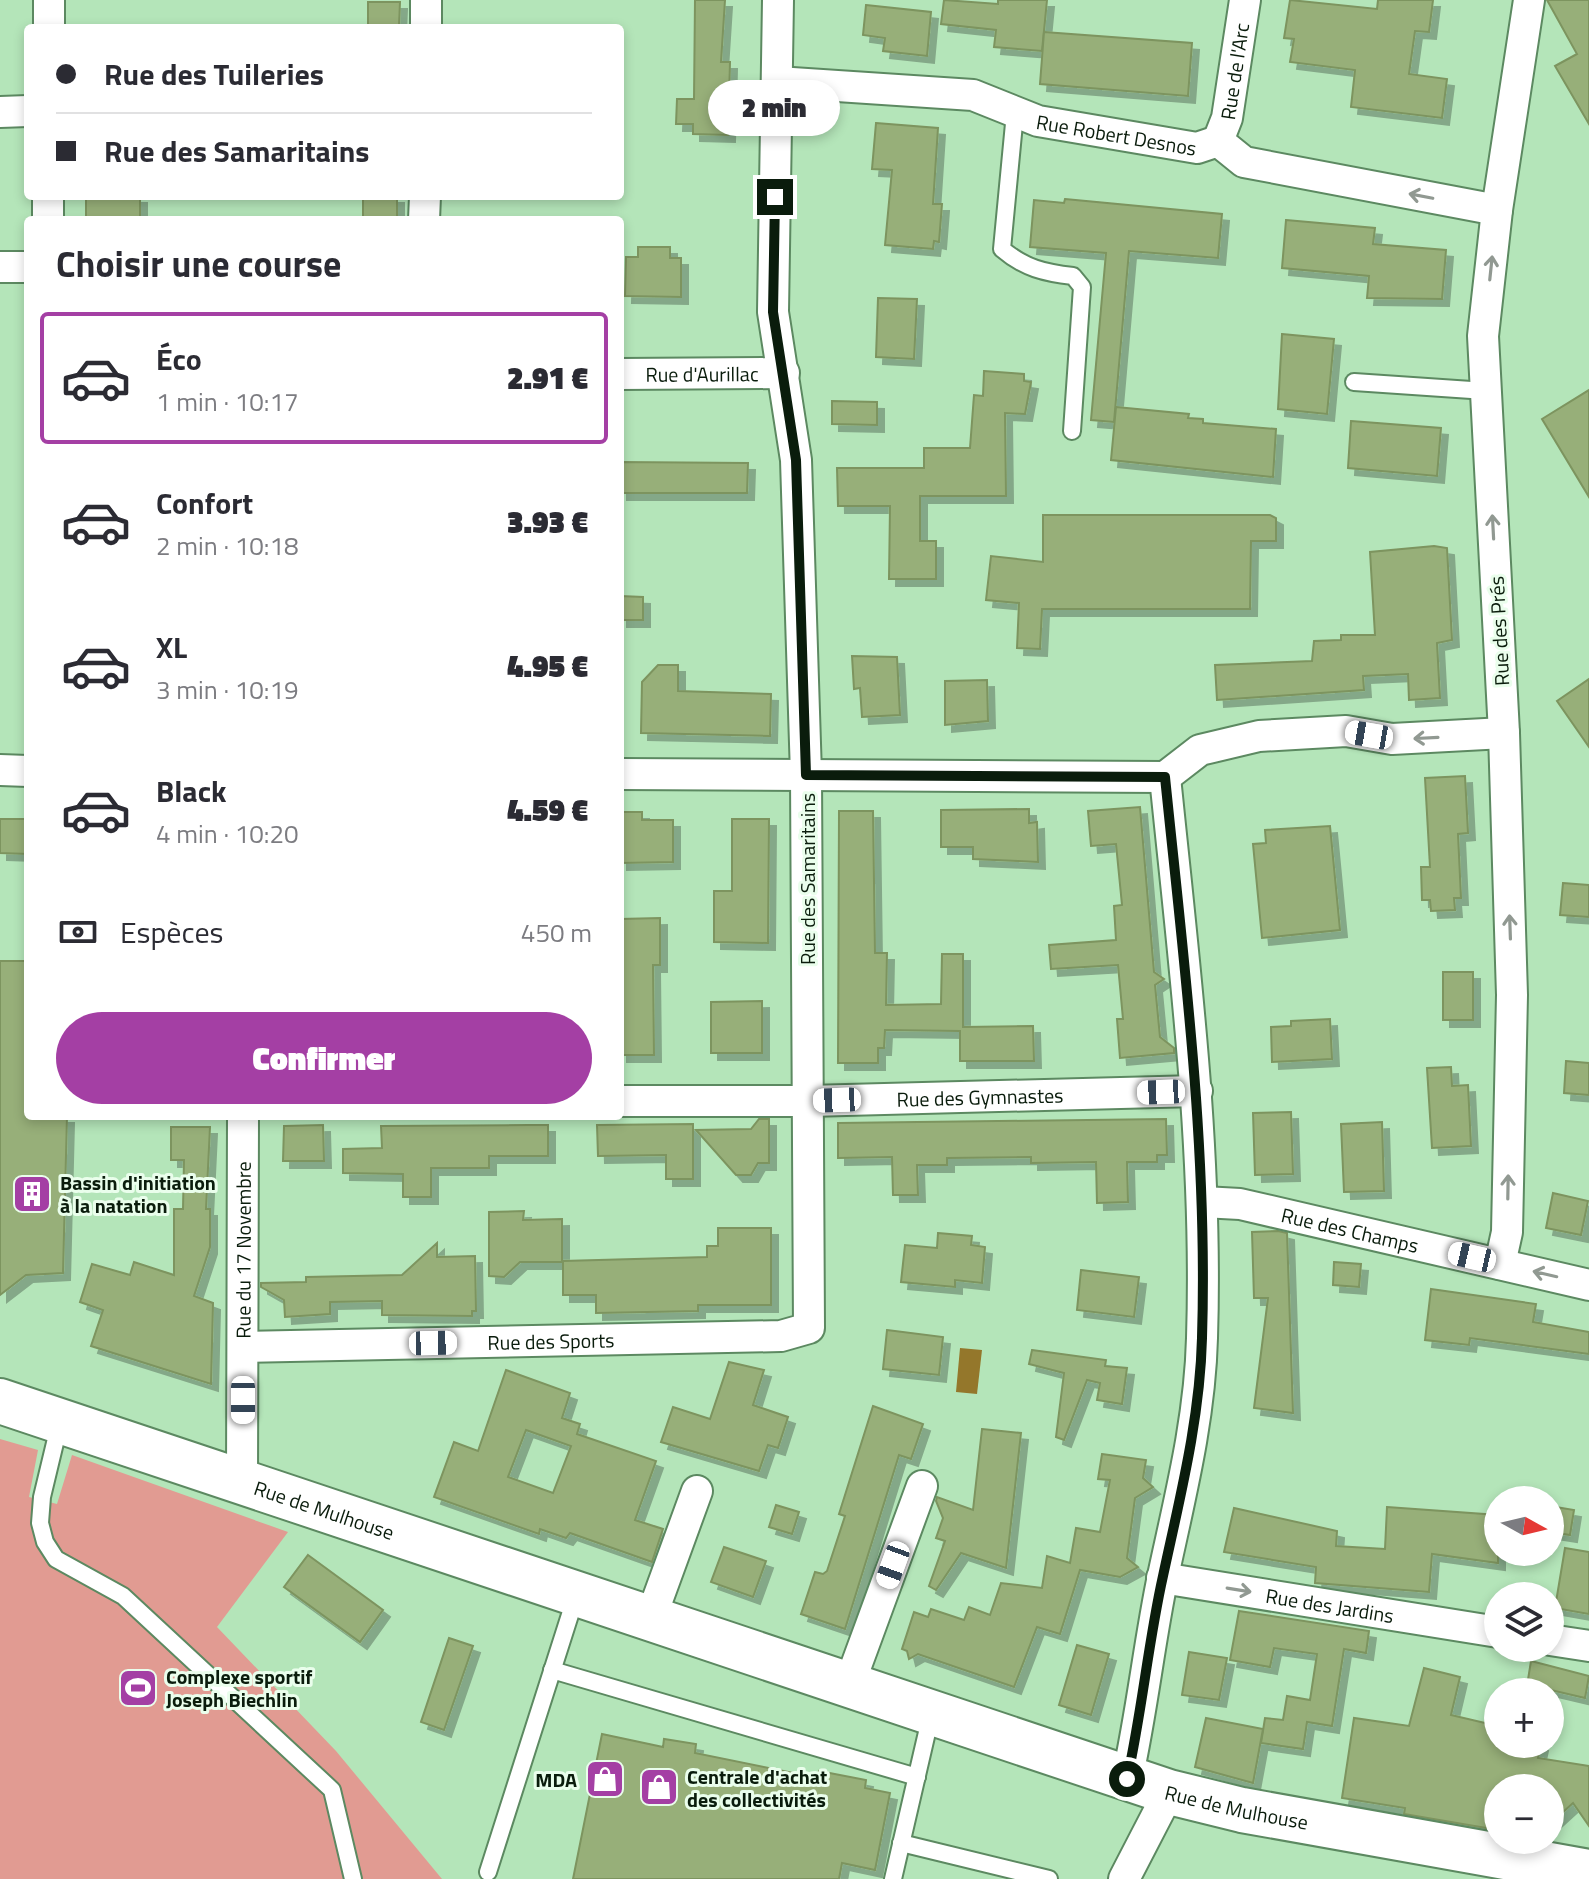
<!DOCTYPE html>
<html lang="fr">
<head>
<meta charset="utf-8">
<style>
  :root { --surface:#fff; --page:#f7f7f7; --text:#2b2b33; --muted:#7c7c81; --line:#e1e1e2; --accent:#a43fa4 }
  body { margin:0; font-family:"Titillium Web",sans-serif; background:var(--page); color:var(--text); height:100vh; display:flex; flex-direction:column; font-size:30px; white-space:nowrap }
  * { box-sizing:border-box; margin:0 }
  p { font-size:26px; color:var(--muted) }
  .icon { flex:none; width:44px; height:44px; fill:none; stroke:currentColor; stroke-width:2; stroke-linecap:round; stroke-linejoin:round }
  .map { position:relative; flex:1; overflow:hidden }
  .drawer { position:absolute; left:24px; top:216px; width:600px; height:904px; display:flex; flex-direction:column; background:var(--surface); border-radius:8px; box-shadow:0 4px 12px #0003 }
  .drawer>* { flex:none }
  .hud { position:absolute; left:24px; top:24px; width:600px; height:176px; border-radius:8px; box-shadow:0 4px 12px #0003; display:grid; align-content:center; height:176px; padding:0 32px; background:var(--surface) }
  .needle { width:52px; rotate:98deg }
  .fabs { position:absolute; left:1484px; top:1486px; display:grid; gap:16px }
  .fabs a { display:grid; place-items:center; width:80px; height:80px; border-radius:50%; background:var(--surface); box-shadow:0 4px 12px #0003; font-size:40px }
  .end { position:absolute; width:36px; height:36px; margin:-18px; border:10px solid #0a1c0c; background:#fff; box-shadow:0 0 0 4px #fff }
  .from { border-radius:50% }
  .bubble { position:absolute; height:56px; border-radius:28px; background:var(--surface); box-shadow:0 4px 12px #0003; font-size:26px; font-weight:800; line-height:56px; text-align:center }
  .car { position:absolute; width:24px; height:48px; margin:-24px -12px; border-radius:10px; box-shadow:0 0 6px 2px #0007; background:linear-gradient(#fff 24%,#345 0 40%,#fff 0 76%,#345 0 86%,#fff 0) }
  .hud b { display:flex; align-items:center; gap:28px; height:76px; font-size:30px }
  .hud b+b { border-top:2px solid var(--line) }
  .hud i { width:20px; height:20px; background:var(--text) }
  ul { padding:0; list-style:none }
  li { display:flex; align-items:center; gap:24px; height:132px; margin:0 16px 12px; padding:0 16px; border:4px solid transparent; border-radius:8px }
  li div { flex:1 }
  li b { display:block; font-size:30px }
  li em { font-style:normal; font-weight:800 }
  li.selected { border-color:var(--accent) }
  li>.icon { width:72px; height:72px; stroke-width:1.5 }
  h2 { padding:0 32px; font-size:36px; line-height:96px }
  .pay { display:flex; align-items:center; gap:20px; height:88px; padding:0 32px; font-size:30px }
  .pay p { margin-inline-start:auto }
  .cta { display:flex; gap:16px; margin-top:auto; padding:16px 32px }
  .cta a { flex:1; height:92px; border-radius:48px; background:var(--accent); color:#fff; font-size:32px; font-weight:800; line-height:92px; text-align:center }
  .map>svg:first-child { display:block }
  .green { fill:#e19b92 }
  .water { fill:#94772b }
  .building { fill:#97af79; stroke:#7d945f; stroke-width:2; fill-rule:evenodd; filter:url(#shadow) }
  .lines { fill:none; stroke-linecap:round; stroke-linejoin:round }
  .service-casing { stroke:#5c8961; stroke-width:20 }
  .minor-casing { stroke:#5c8961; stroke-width:34 }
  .secondary-casing { stroke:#5c8961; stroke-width:48 }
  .service { stroke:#fff; stroke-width:16 }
  .minor { stroke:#fff; stroke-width:30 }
  .secondary { stroke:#fff; stroke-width:44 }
  .oneway { stroke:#919992 }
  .route { stroke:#0a1c0c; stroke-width:10 }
  .labels { text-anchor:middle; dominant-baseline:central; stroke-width:6; stroke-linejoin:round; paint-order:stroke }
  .street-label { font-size:20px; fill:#0a1c0c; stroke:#eafeec }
  .poi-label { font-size:20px; font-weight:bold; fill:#0a1c0c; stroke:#eafeec; text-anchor:start }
</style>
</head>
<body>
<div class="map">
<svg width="1589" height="1879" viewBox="0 0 1589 1879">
  <defs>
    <filter id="shadow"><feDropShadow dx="7" dy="7" stdDeviation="0" flood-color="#0004"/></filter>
  </defs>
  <rect width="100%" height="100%" fill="#b4e5b9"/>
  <path class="green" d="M0 1439 38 1450 29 1497 57 1504 72 1455 288 1532 217 1627 336 1751 442 1879H0Z"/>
  <path class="water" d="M960 1348 982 1350 977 1394 956 1392Z"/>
  <g class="building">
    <path d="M695 0H725L721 62H730L728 135 693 134V124H676L677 99H694Z"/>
    <path d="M944 0 998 4V0H1047L1042 51 994 47 996 30 941 24Z"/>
    <path d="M1290 0 1377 9 1378 0H1433L1429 32 1415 31 1409 74 1447 79 1442 118 1351 107 1355 70 1290 62 1294 39 1284 38Z"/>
    <path d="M1547 0H1589V124L1555 66 1577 54Z"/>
    <path d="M368 2H400L399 26H368Z"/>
    <path d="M866 5 931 12 927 56 883 51 885 38 863 35Z"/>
    <path d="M1044 32 1192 43 1188 96 1040 84Z"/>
    <path d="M876 123 938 128 933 204H942L939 242 934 241 933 249 885 245 892 170 872 169Z"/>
    <path d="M86 196H140V218L86 217Z"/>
    <rect x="363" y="196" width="34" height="24"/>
    <path d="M1065 199 1222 214 1218 258 1129 251 1114 422 1091 420 1106 253 1030 247 1034 200 1064 203Z"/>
    <path d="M1286 220 1375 228 1373 244 1446 250 1442 299 1367 298 1369 276 1282 268Z"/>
    <path d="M638 247H670V258H681V297L625 296 626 257H638Z"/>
    <path d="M878 298 917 299 914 359 876 357Z"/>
    <path d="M1282 334 1334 339 1327 414 1278 409Z"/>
    <path d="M984 371 1024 374V381L1031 382 1025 414 1005 413 1006 496H920V541H936V579H889L890 506H838L837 468H924V448H970L974 395 983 396Z"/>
    <path d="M1589 390V497L1542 419Z"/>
    <path d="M832 401 877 402V425L832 424Z"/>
    <path d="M1116 407 1189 414 1188 418 1203 419V423L1276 429 1273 477 1111 460Z"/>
    <path d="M1351 421 1441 428 1437 476 1348 468Z"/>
    <path d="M620 462 748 463 747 493H620Z"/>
    <path d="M1043 515H1270L1276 518V541H1251L1250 609H1042L1040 649 1017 648 1019 603 986 600 991 556 1043 562Z"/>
    <path d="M1434 546 1447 548 1452 640 1437 643 1440 698 1409 700 1408 674 1363 676 1364 690 1217 700 1215 665 1312 661 1314 641 1341 640V635H1375L1370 552Z"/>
    <path d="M620 596 643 597V620H620Z"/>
    <path d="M852 656 897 657 900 715 862 717 860 688 854 689Z"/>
    <path d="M658 665H678V691L771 694 770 736 641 733 642 682Z"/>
    <path d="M1589 679V747L1557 701Z"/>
    <path d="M987 680 988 721 945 725V681Z"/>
    <path d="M1465 776 1468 833 1458 834 1461 898H1454L1455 910 1431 911 1430 900H1422L1421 867H1430L1425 778Z"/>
    <path d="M1140 807 1154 972 1164 979 1155 985 1160 1037 1174 1048V1053L1120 1058 1117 1019H1123L1118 965 1051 969 1049 945 1116 940 1114 906 1122 905 1116 844 1091 846 1088 811Z"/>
    <path d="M1029 809V823L1037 822 1038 862 973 859V847H941V810Z"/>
    <path d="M839 811H873L875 953H887L886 1005 941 1004 942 954H963V1027L1033 1026 1034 1061H960V1031L885 1030 884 1048H878V1063H838Z"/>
    <path d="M620 812H642V820H673V862L620 863Z"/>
    <path d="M0 819H28V854L0 853Z"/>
    <path d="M732 819H769L768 943 714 942V891H732Z"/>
    <path d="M1330 826 1340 930 1262 938 1253 844 1266 843 1265 830Z"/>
    <path d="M1563 883 1589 885V917L1560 915Z"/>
    <path d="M660 918V965H653L654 1055H620V919Z"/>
    <path d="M0 961H28V1116H67L63 1273 26 1275 0 1295Z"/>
    <rect x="1443" y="972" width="30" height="48"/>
    <path d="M762 1001V1053H711V1002Z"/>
    <path d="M1330 1019 1332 1059 1272 1062 1271 1027 1291 1026V1021Z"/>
    <path d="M1566 1061 1589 1063V1095L1564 1093Z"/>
    <path d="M1451 1067 1452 1086 1468 1085 1471 1146 1432 1148 1427 1068Z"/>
    <path d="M1291 1112 1293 1174 1255 1175 1253 1113Z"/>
    <path d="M759 1119H769V1163H758L751 1175H736L696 1130 751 1129Z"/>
    <path d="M1166 1119 1167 1155H1157V1162H1127L1128 1202 1097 1203 1096 1162 1031 1163V1157L947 1158V1165H917L918 1195H893L892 1157 838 1158V1123Z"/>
    <path d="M1382 1122 1384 1191 1344 1192 1341 1124Z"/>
    <path d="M693 1124V1179H666V1155L598 1156 597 1125Z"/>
    <path d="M323 1125 324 1161H283L284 1126Z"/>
    <path d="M529 1125H548V1156H489V1168H431V1197H403V1174L343 1173V1149L382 1148 381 1126Z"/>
    <path d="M171 1127H210L206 1209H210V1247L194 1296 213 1303 211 1384 91 1346 103 1310 80 1302 92 1264 130 1275 134 1262 174 1275V1209H183L184 1160H171Z"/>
    <path d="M1553 1193 1588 1201 1581 1235 1546 1228Z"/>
    <path d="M524 1211 523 1220 562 1219V1262H520L504 1277 489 1276V1212Z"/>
    <path d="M718 1228H771V1305H698V1311L596 1313V1295H563V1261L707 1257V1246H718Z"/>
    <path d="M1278 1231 1287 1233 1293 1413 1254 1408 1268 1298H1254L1252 1232Z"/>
    <path d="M938 1233 972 1236 971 1245 985 1247 982 1283 955 1280V1287L901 1282 905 1245 937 1248Z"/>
    <path d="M437 1243V1257L475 1256 476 1311H472V1316L382 1315V1301L330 1302V1314L285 1317 284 1300 261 1287V1283L306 1282V1277L402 1275Z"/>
    <path d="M1334 1262 1361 1264 1359 1287 1333 1285Z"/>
    <path d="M1081 1270 1139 1277 1134 1317 1077 1310Z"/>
    <path d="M1431 1289 1536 1304 1533 1322 1589 1332V1354L1470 1338 1469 1345 1425 1340Z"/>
    <path d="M887 1330 943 1337 939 1375 883 1369Z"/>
    <path d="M1032 1350 1106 1360 1105 1366 1127 1368 1122 1404 1097 1400 1100 1383 1087 1380 1064 1440 1056 1437 1064 1373 1029 1364Z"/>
    <path d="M729 1362 764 1370 753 1405 788 1417 778 1448 768 1445 759 1471 661 1442 673 1407 710 1419Z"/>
    <path d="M506 1370 570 1393 562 1418 580 1424 577 1434 656 1461 635 1520 663 1529 652 1562 570 1533 566 1538 540 1529 539 1534 434 1497 454 1442 478 1451ZM526 1430 571 1446 553 1493 508 1477Z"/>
    <path d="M873 1406 923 1424 911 1459 899 1455 845 1629 801 1614 815 1572 823 1574 827 1571 845 1516 839 1514Z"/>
    <path d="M982 1429 1021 1433 1006 1568 961 1553 936 1590 929 1586 945 1541 936 1538 943 1518 936 1501 937 1497 973 1510Z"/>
    <path d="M1102 1454 1146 1460 1143 1478 1153 1487 1135 1498 1127 1558 1138 1567 1120 1577 1080 1570 1060 1634 1037 1627 1014 1687 918 1654 909 1659 907 1651 902 1649 914 1612 928 1617 931 1609 964 1620 969 1607 990 1615 1001 1583 1042 1588 1047 1556 1070 1563 1076 1528 1100 1532 1110 1480 1098 1479Z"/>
    <path d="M776 1505 799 1512 792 1534 769 1527Z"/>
    <path d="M1550 1506 1574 1510 1570 1535 1550 1532Z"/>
    <path d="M1387 1507 1498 1515V1563L1432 1554 1429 1592 1315 1583 1316 1567 1224 1552 1234 1508 1337 1531 1336 1546 1385 1549Z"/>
    <path d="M724 1547 766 1561 753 1597 711 1582Z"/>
    <path d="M1565 1548 1589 1552V1614L1555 1608Z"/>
    <path d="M308 1555 383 1610 360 1642 284 1587Z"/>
    <path d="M1239 1611 1369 1631 1366 1653 1344 1649 1332 1726 1307 1722 1303 1749 1261 1743 1265 1718 1283 1720 1287 1696 1310 1700 1317 1654 1274 1648 1270 1667 1230 1660Z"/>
    <path d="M449 1638 473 1646 444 1730 421 1722Z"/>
    <path d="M1077 1645 1109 1654 1091 1715 1059 1705Z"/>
    <path d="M1189 1652 1227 1658 1219 1700 1182 1695Z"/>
    <path d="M1531 1661 1589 1676 1585 1698 1551 1690 1526 1692Z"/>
    <path d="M1424 1668 1460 1677 1451 1715 1498 1726V1744H1541L1538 1758 1589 1766V1826L1573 1803 1550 1824V1788H1498V1830L1404 1814 1405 1808 1342 1798 1354 1718 1409 1726Z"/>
    <path d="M1206 1718 1263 1729 1253 1783 1195 1767Z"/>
    <path d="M602 1734 663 1747 664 1739 696 1744 695 1753 818 1778 819 1771 866 1780 865 1788 890 1793 875 1870 842 1863 839 1879H573Z"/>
  </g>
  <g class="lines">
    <defs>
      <g id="service">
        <path d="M1015 113 1002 249C1024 268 1045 273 1073 276L1082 287 1072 431"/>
        <path d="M1354 382 1486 391"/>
        <path d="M60 1422 42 1497 40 1523 45 1542 56 1559 123 1596 332 1790 353 1879"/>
        <path d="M552 1670 917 1777"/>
        <path d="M901 1843 1049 1879"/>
        <path d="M488 1872 576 1596"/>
        <path d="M893 1879 931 1715"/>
      </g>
      <g id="minor">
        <path d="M49 28V0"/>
        <path d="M426 28V0"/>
        <path id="s1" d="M777 82 973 95 1038 121 1197 148 1218 141"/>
        <path d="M0 112 28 111"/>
        <path d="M1218 141 1244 162 1497 210"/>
        <path id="s2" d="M1218 141 1227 118 1245 0"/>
        <path d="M48 220V196"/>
        <path d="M424 220 425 196"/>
        <path d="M0 267H28"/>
        <path id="s3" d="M620 374 784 373"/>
        <path d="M0 770 28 771"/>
        <path d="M620 774 1165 777 1200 750 1259 736 1346 731 1392 739 1504 733"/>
        <path id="s4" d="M620 1101H808L1197 1091"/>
        <path id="s5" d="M1203 1202 1240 1204 1589 1285"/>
        <path d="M1500 1264 1507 1232 1512 995 1504 733 1483 336 1497 210 1529 0"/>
        <path id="s6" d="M243 1347 781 1336 809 1328 806 775 796 460 773 312 778 0"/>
        <path id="s7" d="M242 1480 243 1116"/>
        <path id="s8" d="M1162 1578 1498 1632"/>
        <path d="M650 1620 697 1491"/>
        <path d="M1550 1640 1589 1646"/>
        <path d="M849 1685 922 1486"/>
        <path d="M1127 1779C1142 1712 1149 1643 1163 1576 1180 1497 1200 1419 1202 1338 1208 1150 1184 964 1165 777"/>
        <path d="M1124 1879 1169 1792"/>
      </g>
      <g id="secondary">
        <path id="s9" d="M0 1401 1169 1792 1242 1810 1589 1872"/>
      </g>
    </defs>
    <use href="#service" class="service-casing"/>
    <use href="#minor" class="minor-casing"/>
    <use href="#secondary" class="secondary-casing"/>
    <use href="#service" class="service"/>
    <use href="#minor" class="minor"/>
    <use href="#secondary" class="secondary"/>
  </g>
  <defs><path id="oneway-shaft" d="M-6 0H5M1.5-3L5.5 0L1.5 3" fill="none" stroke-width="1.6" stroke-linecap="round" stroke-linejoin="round" transform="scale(2)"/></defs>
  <g class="oneway">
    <use href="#oneway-shaft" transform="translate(1421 196) rotate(-169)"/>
    <use href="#oneway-shaft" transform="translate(1491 268) rotate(-84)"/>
    <use href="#oneway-shaft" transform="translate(1493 527) rotate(-93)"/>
    <use href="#oneway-shaft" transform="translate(1426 738) rotate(177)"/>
    <use href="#oneway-shaft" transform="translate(1510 927) rotate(-92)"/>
    <use href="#oneway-shaft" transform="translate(1508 1187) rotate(-89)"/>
    <use href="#oneway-shaft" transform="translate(1545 1274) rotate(-167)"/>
    <use href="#oneway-shaft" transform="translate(1239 1590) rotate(9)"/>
  </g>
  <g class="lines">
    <path class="route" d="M775 197 773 312 796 460 806 775 1165 777C1184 964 1208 1150 1202 1338 1200 1419 1180 1497 1163 1576 1148 1643 1142 1712 1127 1779"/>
  </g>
  <defs>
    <symbol id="building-square" viewBox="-11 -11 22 22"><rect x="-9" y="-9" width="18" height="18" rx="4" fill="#a43fa4" stroke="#eafeec"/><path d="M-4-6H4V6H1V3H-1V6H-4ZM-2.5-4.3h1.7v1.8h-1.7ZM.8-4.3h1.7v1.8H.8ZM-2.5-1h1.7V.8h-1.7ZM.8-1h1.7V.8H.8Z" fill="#fff"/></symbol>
    <symbol id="stadium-square" viewBox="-11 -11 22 22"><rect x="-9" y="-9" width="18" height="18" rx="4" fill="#a43fa4" stroke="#eafeec"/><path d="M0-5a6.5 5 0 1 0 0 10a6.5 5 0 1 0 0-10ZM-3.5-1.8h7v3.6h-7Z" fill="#fff"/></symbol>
    <symbol id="shop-square" viewBox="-11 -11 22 22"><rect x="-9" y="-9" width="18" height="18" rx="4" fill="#a43fa4" stroke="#eafeec"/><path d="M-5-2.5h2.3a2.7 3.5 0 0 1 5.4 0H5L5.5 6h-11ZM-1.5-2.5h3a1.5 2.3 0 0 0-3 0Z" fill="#fff"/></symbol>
  </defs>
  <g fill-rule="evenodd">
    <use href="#building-square" x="10" y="1172" width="44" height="44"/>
    <use href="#stadium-square" x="116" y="1666" width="44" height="44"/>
    <use href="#shop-square" x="583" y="1757" width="44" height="44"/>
    <use href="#shop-square" x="637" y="1765" width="44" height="44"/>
  </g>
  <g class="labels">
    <g class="street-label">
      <text stroke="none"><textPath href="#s2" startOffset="72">Rue de l'Arc</textPath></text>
      <text stroke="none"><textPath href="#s1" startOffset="346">Rue Robert Desnos</textPath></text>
      <text stroke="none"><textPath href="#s3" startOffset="82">Rue d'Aurillac</textPath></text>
      <text transform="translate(1499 631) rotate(-93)">Rue des Prés</text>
      <text transform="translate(807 879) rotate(-90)">Rue des Samaritains</text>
      <text stroke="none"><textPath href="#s4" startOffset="360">Rue des Gymnastes</textPath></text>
      <text stroke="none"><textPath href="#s5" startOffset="150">Rue des Champs</textPath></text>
      <text stroke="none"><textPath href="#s7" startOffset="230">Rue du 17 Novembre</textPath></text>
      <text stroke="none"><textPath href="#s6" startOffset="308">Rue des Sports</textPath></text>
      <text stroke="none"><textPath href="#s9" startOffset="342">Rue de Mulhouse</textPath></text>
      <text stroke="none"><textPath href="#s8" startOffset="170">Rue des Jardins</textPath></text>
      <text stroke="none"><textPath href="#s9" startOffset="1302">Rue de Mulhouse</textPath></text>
    </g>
    <g class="poi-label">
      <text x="60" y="1182">Bassin d'initiation<tspan x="60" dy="23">à la natation</tspan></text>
      <text x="166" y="1676">Complexe sportif<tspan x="166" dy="23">Joseph Biechlin</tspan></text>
      <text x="687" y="1776">Centrale d'achat<tspan x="687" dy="23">des collectivités</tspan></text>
      <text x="577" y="1779" text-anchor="end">MDA</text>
    </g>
  </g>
</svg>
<div class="fabs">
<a><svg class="needle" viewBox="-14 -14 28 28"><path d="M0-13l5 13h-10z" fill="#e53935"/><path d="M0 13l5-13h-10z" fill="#7c7c81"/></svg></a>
<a><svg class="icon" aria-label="layers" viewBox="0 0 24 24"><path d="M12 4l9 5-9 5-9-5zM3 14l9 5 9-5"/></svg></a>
<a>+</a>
<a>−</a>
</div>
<i class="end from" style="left:1127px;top:1779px"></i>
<i class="end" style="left:775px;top:197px"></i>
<div class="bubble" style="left:708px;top:80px;width:132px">2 min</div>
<i class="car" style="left:1369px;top:735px;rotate:280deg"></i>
<i class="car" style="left:1161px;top:1092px;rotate:268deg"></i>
<i class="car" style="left:837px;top:1100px;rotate:268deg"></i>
<i class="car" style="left:1472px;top:1257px;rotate:283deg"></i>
<i class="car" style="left:433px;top:1343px;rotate:89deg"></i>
<i class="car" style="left:243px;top:1400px;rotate:180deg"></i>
<i class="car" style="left:893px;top:1565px;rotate:200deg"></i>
<div class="hud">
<b><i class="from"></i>Rue des Tuileries</b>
<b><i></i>Rue des Samaritains</b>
</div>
<section class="drawer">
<h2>Choisir une course</h2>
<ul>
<li class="selected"><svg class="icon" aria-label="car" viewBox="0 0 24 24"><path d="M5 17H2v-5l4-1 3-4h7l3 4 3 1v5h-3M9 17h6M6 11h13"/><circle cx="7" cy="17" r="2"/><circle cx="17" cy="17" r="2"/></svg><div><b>Éco</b><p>1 min · 10:17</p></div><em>2.91 €</em></li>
<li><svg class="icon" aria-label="car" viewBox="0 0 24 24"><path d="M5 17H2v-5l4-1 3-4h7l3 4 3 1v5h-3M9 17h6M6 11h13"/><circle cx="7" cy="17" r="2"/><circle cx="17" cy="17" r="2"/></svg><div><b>Confort</b><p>2 min · 10:18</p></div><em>3.93 €</em></li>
<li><svg class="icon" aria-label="car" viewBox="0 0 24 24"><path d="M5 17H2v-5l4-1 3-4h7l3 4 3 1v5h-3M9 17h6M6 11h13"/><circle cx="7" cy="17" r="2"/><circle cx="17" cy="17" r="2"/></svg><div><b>XL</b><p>3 min · 10:19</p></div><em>4.95 €</em></li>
<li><svg class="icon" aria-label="car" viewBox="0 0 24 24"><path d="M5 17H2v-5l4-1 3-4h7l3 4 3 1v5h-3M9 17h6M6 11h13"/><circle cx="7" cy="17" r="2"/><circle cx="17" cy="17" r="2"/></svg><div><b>Black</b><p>4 min · 10:20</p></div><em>4.59 €</em></li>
</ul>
<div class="pay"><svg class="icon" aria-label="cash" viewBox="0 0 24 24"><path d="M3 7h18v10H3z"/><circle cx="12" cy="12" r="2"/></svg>Espèces<p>450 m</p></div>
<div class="cta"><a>Confirmer</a></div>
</section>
</div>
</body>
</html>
